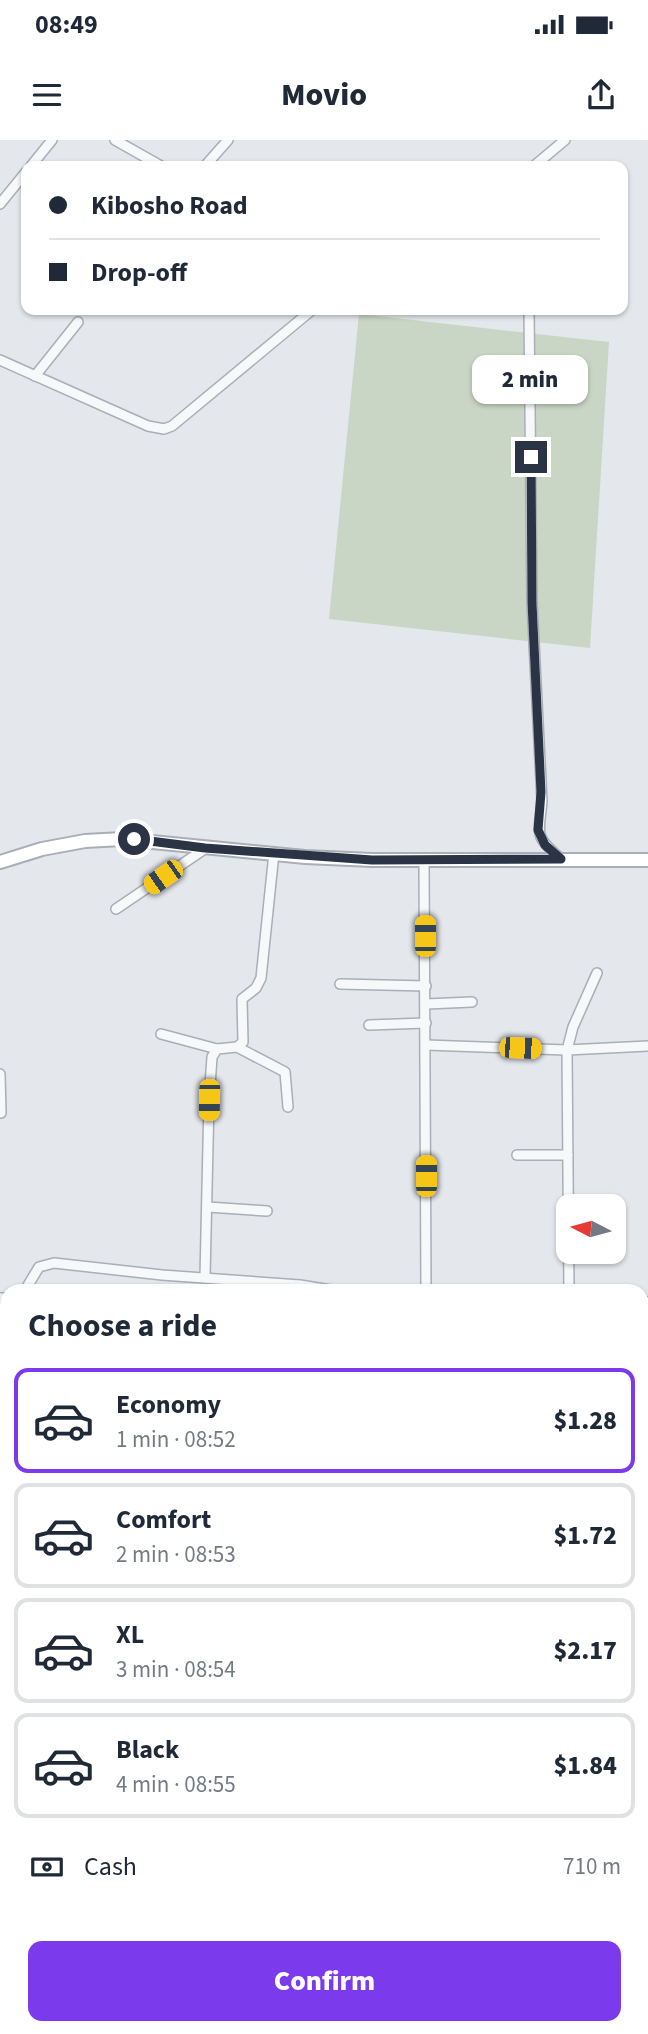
<!DOCTYPE html>
<html lang="en">
<head>
<meta charset="utf-8">
<style>
  :root { --surface:#fff; --page:#f2f2f3; --text:#1f2937; --muted:#747a83; --line:#e0e1e3; --accent:#7c3aed }
  body { margin:0; font-family:"Source Sans 3",sans-serif; background:var(--page); color:var(--text); height:100vh; display:flex; flex-direction:column; font-size:26px; white-space:nowrap }
  * { box-sizing:border-box; margin:0 }
  p { font-size:23px; color:var(--muted) }
  .icon { flex:none; width:38px; height:38px; fill:none; stroke:currentColor; stroke-width:2; stroke-linecap:round; stroke-linejoin:round }
  .map { position:relative; flex:1; overflow:hidden }
  .drawer { position:absolute; left:0px; top:1144px; width:649px; height:751px; display:flex; flex-direction:column; background:var(--surface); border-radius:21px 21px 0 0; box-shadow:0 2px 5px #0004 }
  .drawer>* { flex:none }
  .guide { position:absolute; left:21px; top:21px; width:607px; height:154px; border-radius:14px; box-shadow:0 2px 5px #0004; display:grid; align-content:center; height:154px; padding:0 28px; background:var(--surface) }
  .needle { width:46px; rotate:276deg }
  .fabs { position:absolute; left:556px; top:1054px; display:grid; gap:14px }
  .fabs a { display:grid; place-items:center; width:70px; height:70px; border-radius:14px; background:var(--surface); box-shadow:0 2px 5px #0004; font-size:35px }
  .end { position:absolute; width:32px; height:32px; margin:-16px; border:9px solid #2b3445; background:#fff; box-shadow:0 0 0 4px #fff }
  .from { border-radius:50% }
  .bubble { position:absolute; height:49px; border-radius:14px; background:var(--surface); box-shadow:0 2px 5px #0004; font-size:23px; font-weight:800; line-height:49px; text-align:center }
  .car { position:absolute; width:21px; height:42px; margin:-21px -10px; border-radius:9px; box-shadow:0 0 5px 2px #0007; background:linear-gradient(#f5c518 24%,#345 0 40%,#f5c518 0 76%,#345 0 86%,#f5c518 0) }
  .guide b { display:flex; align-items:center; gap:24px; height:66px; font-size:26px }
  .guide b+b { border-top:2px solid var(--line) }
  .guide i { width:18px; height:18px; background:var(--text) }
  ul { padding:0; list-style:none }
  li { display:flex; align-items:center; gap:21px; height:105px; margin:0 14px 10px; padding:0 14px; border:4px solid var(--line); border-radius:14px }
  li div { flex:1 }
  li b { display:block; font-size:26px }
  li em { font-style:normal; font-weight:800 }
  li.on { border-color:var(--accent) }
  li>.icon { width:63px; height:63px; stroke-width:1.5 }
  h2 { padding:0 28px; font-size:32px; line-height:84px }
  .pay { display:flex; align-items:center; gap:18px; height:77px; padding:0 28px; font-size:26px }
  .pay p { margin-inline-start:auto }
  .button { display:flex; gap:14px; margin-top:auto; padding:14px 28px }
  .button a { flex:1; height:80px; border-radius:14px; background:var(--accent); color:#fff; font-size:28px; font-weight:800; line-height:80px; text-align:center }
  .status { display:flex; justify-content:space-between; align-items:center; height:49px; padding:0 35px; background:var(--surface); direction:ltr }
  .status svg { height:19px; fill:currentColor }
  header { display:flex; justify-content:space-between; align-items:center; height:91px; padding:0 28px; background:var(--surface); font-size:32px; font-weight:800 }
  .map>svg:first-child { display:block }
  .green { fill:#c9d6c5 }
  .lines { fill:none; stroke-linecap:round; stroke-linejoin:round }
  .river { stroke:#9fb4cc; stroke-width:14 }
  .street-casing { stroke:#a9aeb7; stroke-width:12 }
  .secondary-casing { stroke:#a9aeb7; stroke-width:16 }
  .street { stroke:#f7f8fa; stroke-width:9 }
  .secondary { stroke:#fff; stroke-width:12 }
  .route { stroke:#2b3445; stroke-width:9 }
</style>
</head>
<body>
<div class="status"><b>08:49</b><svg viewBox="0 0 49 12"><path d="M0 12V9h3v3zM5 12V6h3v6zM10 12V3h3v9zM15 12V0h3v12zM26 1h20v11H26zM47 4h2v5h-2z"/></svg></div>
<header><svg class="icon" aria-label="menu" viewBox="0 0 24 24"><path d="M4 6h16M4 12h16M4 18h16"/></svg>Movio<svg class="icon" aria-label="share" viewBox="0 0 24 24"><path d="M12 15V3M7 8l5-5 5 5M5 13v7h14v-7"/></svg></header>
<div class="map">
<svg width="648" height="1894" viewBox="0 0 648 1894">
  <rect width="100%" height="100%" fill="#e4e7ec"/>
  <g class="green">
    <path d="M359 174 609 202 590 508 329 479Z"/>
    <path d="M648 1369V1518L642 1523V1392Z"/>
  </g>
  <g class="lines">
    <g class="river">
      <path d="M642 1443 648 1437"/>
      <path d="M0 1613 7 1581"/>
    </g>
    <defs>
      <g id="street">
        <path d="M115 0 161 26"/>
        <path d="M31 26 52 0"/>
        <path d="M205 26 228 0"/>
        <path d="M534 26 565 0"/>
        <path d="M0 64 26 32"/>
        <path d="M529 170 532 463 542 661C539 695 533 695 561 719"/>
        <path d="M0 220 148 286 164 289 172 286 312 170"/>
        <path d="M35 236 78 182"/>
        <path d="M424 720 426 1152"/>
        <path d="M116 769 206 708"/>
        <path d="M340 844 426 846"/>
        <path d="M426 864 472 862"/>
        <path d="M369 885 426 883"/>
        <path d="M161 894 217 909"/>
        <path d="M426 905 567 910 648 906"/>
        <path d="M237 907 285 932 288 967"/>
        <path d="M0 934 1 973"/>
        <path d="M517 1015H568"/>
        <path d="M208 1067 267 1071"/>
        <path d="M205 1137 209 960 212 917 217 909 237 907 243 902 242 859 256 848 261 838 274 713"/>
        <path d="M24 1152 39 1127 54 1123 162 1135 300 1145 343 1152"/>
        <path d="M569 1152 567 910 573 887 597 833"/>
        <path d="M0 1158H7"/>
        <path d="M642 1162H648"/>
        <path d="M642 1236H648"/>
        <path d="M2 1257H7"/>
        <path d="M0 1415H7"/>
        <path d="M320 1888 321 1894"/>
        <path d="M467 1888V1894"/>
        <path d="M378 1894 405 1888"/>
      </g>
      <path id="secondary" d="M0 722 42 709 85 701 122 699 305 717 372 720H648"/>
    </defs>
    <use href="#street" class="street-casing"/>
    <use href="#secondary" class="secondary-casing"/>
    <use href="#street" class="street"/>
    <use href="#secondary" class="secondary"/>
  </g>
  <g class="lines">
    <path class="route" d="M134 699 205 708 372 720 561 719 545 705 538 690 541 652 532 463 531 317"/>
  </g>
</svg>
<div class="fabs">
<a><svg class="needle" viewBox="-14 -14 28 28"><path d="M0-13l5 13h-10z" fill="#e53935"/><path d="M0 13l5-13h-10z" fill="#747a83"/></svg></a>
</div>
<i class="end from" style="left:134px;top:699px"></i>
<i class="end" style="left:531px;top:317px"></i>
<div class="bubble" style="left:472px;top:215px;width:116px">2 min</div>
<i class="car" style="left:163px;top:737px;rotate:235deg"></i>
<i class="car" style="left:425px;top:796px;rotate:0deg"></i>
<i class="car" style="left:520px;top:908px;rotate:92deg"></i>
<i class="car" style="left:209px;top:960px;rotate:181deg"></i>
<i class="car" style="left:426px;top:1036px;rotate:0deg"></i>
<div class="guide">
<b><i class="from"></i>Kibosho Road</b>
<b><i></i>Drop-off</b>
</div>
<section class="drawer">
<h2>Choose a ride</h2>
<ul>
<li class="on"><svg class="icon" aria-label="car" viewBox="0 0 24 24"><path d="M5 17H2v-5l4-1 3-4h7l3 4 3 1v5h-3M9 17h6M6 11h13"/><circle cx="7" cy="17" r="2"/><circle cx="17" cy="17" r="2"/></svg><div><b>Economy</b><p>1 min · 08:52</p></div><em>$1.28</em></li>
<li><svg class="icon" aria-label="car" viewBox="0 0 24 24"><path d="M5 17H2v-5l4-1 3-4h7l3 4 3 1v5h-3M9 17h6M6 11h13"/><circle cx="7" cy="17" r="2"/><circle cx="17" cy="17" r="2"/></svg><div><b>Comfort</b><p>2 min · 08:53</p></div><em>$1.72</em></li>
<li><svg class="icon" aria-label="car" viewBox="0 0 24 24"><path d="M5 17H2v-5l4-1 3-4h7l3 4 3 1v5h-3M9 17h6M6 11h13"/><circle cx="7" cy="17" r="2"/><circle cx="17" cy="17" r="2"/></svg><div><b>XL</b><p>3 min · 08:54</p></div><em>$2.17</em></li>
<li><svg class="icon" aria-label="car" viewBox="0 0 24 24"><path d="M5 17H2v-5l4-1 3-4h7l3 4 3 1v5h-3M9 17h6M6 11h13"/><circle cx="7" cy="17" r="2"/><circle cx="17" cy="17" r="2"/></svg><div><b>Black</b><p>4 min · 08:55</p></div><em>$1.84</em></li>
</ul>
<div class="pay"><svg class="icon" aria-label="cash" viewBox="0 0 24 24"><path d="M3 7h18v10H3z"/><circle cx="12" cy="12" r="2"/></svg>Cash<p>710 m</p></div>
<div class="button"><a>Confirm</a></div>
</section>
</div>
</body>
</html>
